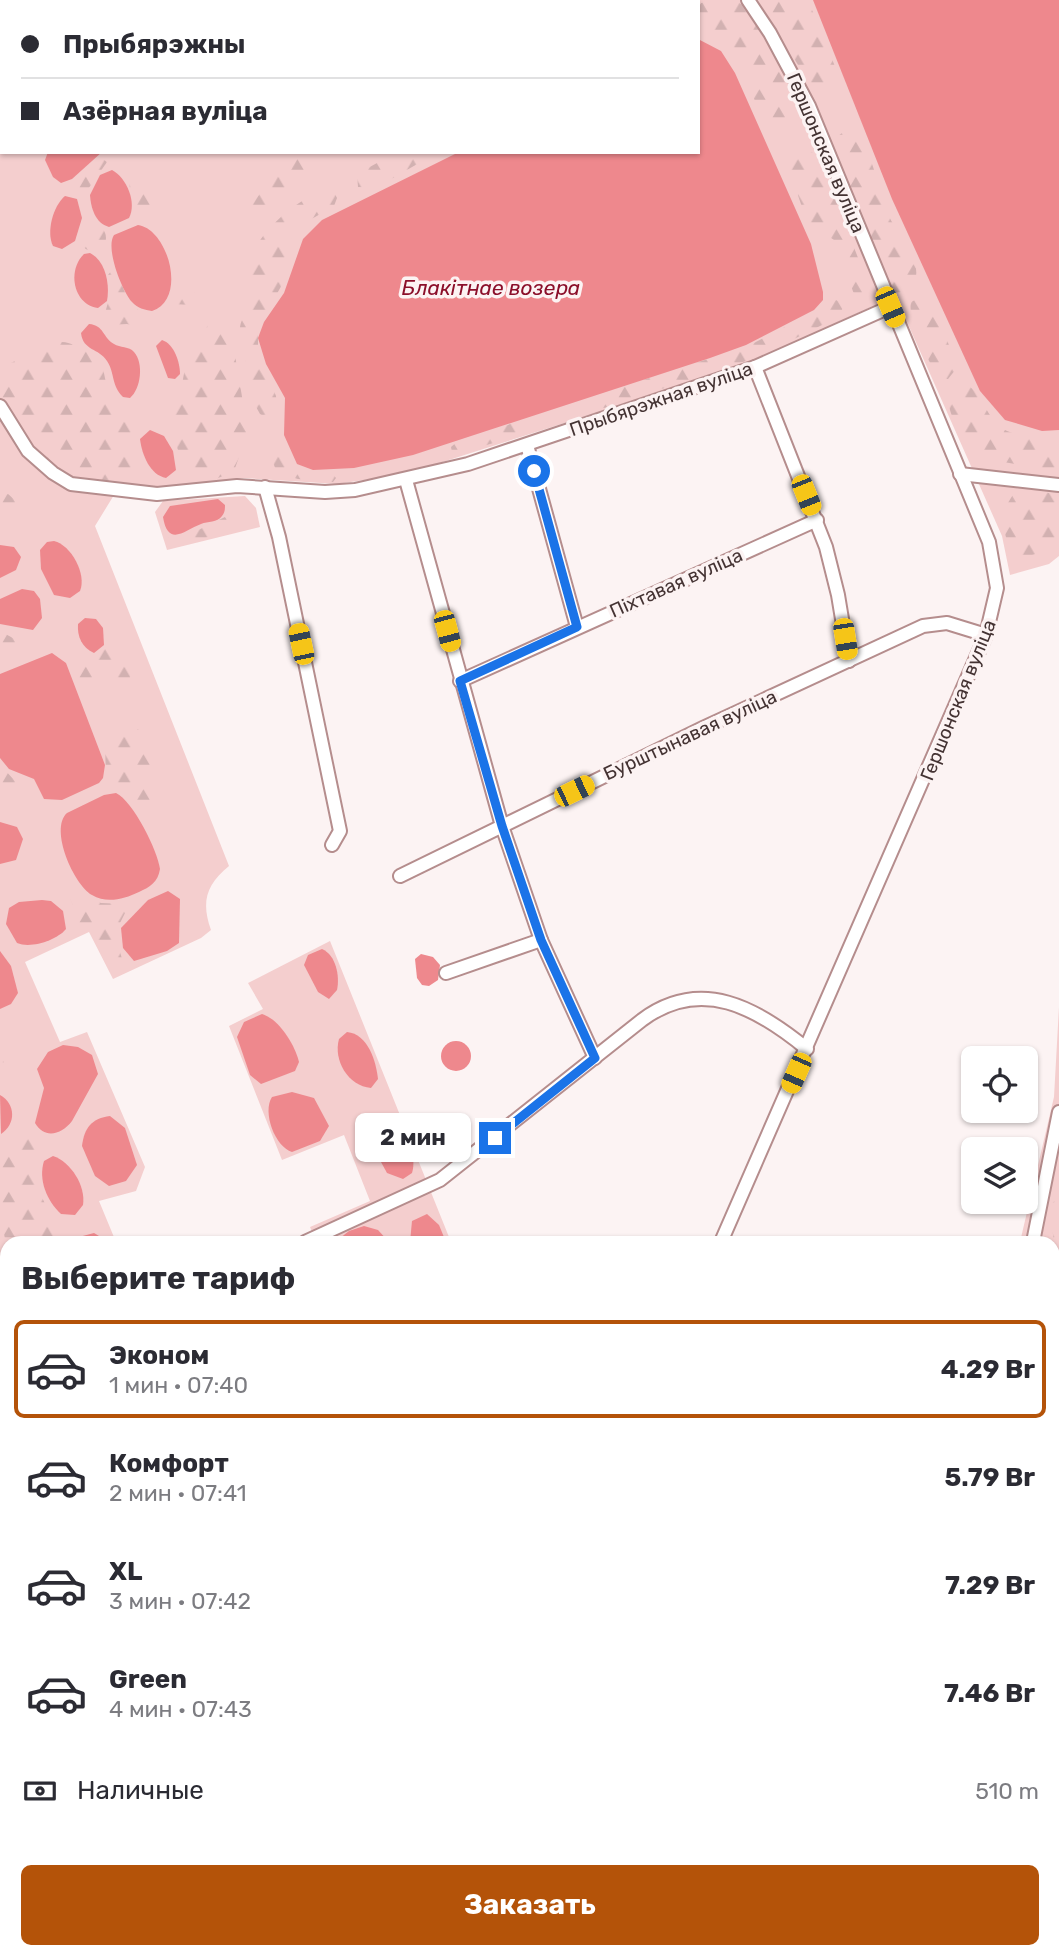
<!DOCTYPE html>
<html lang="ru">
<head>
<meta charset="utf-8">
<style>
  :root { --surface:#fff; --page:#f7f7f7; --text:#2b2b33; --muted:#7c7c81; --line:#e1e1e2; --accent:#b45309 }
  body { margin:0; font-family:Rubik,sans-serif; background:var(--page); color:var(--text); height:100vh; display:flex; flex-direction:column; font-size:26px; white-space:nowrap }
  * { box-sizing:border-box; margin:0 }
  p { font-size:23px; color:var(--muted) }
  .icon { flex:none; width:38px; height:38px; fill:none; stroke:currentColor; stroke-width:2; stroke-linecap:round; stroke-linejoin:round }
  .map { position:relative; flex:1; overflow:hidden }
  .side { position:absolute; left:0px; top:1236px; width:1060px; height:723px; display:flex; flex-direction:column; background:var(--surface); border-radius:21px 21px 0 0; box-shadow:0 2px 5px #0004 }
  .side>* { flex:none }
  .banner { position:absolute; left:0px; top:0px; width:700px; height:154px; box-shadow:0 2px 5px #0004; display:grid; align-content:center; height:154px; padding:0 21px; background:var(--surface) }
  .tools { position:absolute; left:961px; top:1046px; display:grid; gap:14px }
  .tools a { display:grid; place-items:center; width:77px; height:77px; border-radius:10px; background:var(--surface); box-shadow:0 2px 5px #0004; font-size:35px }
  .end { position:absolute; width:32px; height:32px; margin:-16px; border:9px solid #1a73e8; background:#fff; box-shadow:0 0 0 4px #fff }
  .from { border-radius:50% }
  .bubble { position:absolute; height:49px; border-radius:10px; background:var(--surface); box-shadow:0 2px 5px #0004; font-size:23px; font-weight:700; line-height:49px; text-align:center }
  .car { position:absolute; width:21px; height:42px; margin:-21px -10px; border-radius:9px; box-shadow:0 0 5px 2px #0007; background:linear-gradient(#f5c518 24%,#345 0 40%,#f5c518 0 76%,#345 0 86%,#f5c518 0) }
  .banner b { display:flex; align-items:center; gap:24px; height:66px; font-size:26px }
  .banner b+b { border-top:2px solid var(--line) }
  .banner i { width:18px; height:18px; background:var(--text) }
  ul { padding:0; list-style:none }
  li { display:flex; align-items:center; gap:21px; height:98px; margin:0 14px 10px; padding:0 7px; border:4px solid transparent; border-radius:10px }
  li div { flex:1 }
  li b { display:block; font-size:26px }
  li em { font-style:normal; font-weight:700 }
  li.current { border-color:var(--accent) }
  li>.icon { width:63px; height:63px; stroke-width:1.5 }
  h2 { padding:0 21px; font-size:32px; line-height:84px }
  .pay { display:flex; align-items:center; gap:18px; height:77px; padding:0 21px; font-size:26px }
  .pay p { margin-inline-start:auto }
  .action { display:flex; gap:14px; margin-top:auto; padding:14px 21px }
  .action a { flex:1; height:80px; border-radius:10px; background:var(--accent); color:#fff; font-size:28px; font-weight:700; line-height:80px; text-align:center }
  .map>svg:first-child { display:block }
  .industrial { fill:url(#industrial-grid) }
  .green { fill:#f4cece; fill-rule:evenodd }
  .forest { fill:url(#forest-firs) }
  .water { fill:#ee888d }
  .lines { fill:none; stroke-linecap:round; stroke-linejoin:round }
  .minor-casing { stroke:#b58d8d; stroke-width:16 }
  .minor { stroke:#fff; stroke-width:12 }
  .route { stroke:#1a73e8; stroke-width:9 }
  .labels { text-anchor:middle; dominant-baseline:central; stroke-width:7; stroke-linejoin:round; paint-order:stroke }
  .street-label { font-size:19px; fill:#433; stroke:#fcf3f3 }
  .water-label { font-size:21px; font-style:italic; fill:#8b0f2a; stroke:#fcf3f3 }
</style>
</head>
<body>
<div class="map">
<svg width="1059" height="1958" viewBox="0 0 1059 1958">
  <defs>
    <pattern id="industrial-grid" width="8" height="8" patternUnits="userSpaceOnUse" patternTransform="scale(1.75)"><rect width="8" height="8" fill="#fee8e8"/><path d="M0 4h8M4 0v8" fill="none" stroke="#dbc7c7"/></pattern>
    <pattern id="forest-firs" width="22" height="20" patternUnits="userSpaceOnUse" patternTransform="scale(1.75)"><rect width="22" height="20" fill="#f4cece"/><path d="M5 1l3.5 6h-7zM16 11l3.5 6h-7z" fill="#d2b1b1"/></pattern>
  </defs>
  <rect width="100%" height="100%" fill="#fcf3f3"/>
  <path class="industrial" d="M7 1508V1633H0V1511Z"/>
  <g class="green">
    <path d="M0 0H1059V556L1049 564 1010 575 1002 536 903 313C895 302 887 301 875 305L740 367 405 474 337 484 244 478 114 495 95 526 229 866C206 885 201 902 211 930L201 938 113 979 89 932 25 962 60 1042 87 1032 145 1167 136 1191 99 1201 116 1242H7V1271L0 1274ZM2 2H698V152H2Z"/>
    <path d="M245 496 256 508 260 527 167 550 155 512 163 501Z"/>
    <path d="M330 941 451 1242H316L310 1227 370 1201 344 1135 282 1160 229 1026 263 1009 248 983Z"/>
    <path d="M1059 1007V1765L1054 1764V1242H1020L1054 1097Z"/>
  </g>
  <g class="forest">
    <path d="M711 0C720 0 730 0 738 2 758 14 819 114 780 127 750 137 755 38 698 34V4Z"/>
    <path d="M758 0H808L836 69V77L831 89 819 90 808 81Z"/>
    <path d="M853 125 861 133C871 159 879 185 887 211 894 235 937 270 904 294H896L888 284 838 161V136Z"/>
    <path d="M804 148 817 155 822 165 867 281 869 294 864 299 854 294 834 240C827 234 816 234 810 227 807 223 788 167 788 159L795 150Z"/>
    <path d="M109 152H136L133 159 123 165 117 163Z"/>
    <path d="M260 152H280V171L286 176 292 168V152H305L311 171 303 185 255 218 251 207C262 187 282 177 260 152Z"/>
    <path d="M397 152H438L374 189 358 187 357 174Z"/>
    <path d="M103 159 107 162 86 192H79L77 179Z"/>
    <path d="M135 169 141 174 158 217 154 226C150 225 142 224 138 220 135 218 127 175 128 172Z"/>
    <path d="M333 190 337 198 334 206 296 228 290 241 284 281 258 328V353L276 396 277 412 267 418 260 414 255 405 240 333C239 320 245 318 247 308 250 292 248 268 253 253 262 229 307 189 333 190Z"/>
    <circle cx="93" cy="238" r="13"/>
    <path d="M112 270 117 274 130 304 150 319 146 329 127 324 108 325 103 320 109 299 108 275Z"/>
    <path d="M179 282 193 290 198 298 194 305 171 304Z"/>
    <path d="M923 296C933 303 955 356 956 369L948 379 940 378C929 366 907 317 911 302Z"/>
    <path d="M836 300 844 304 840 316 758 357 604 408 594 406 596 398 603 393 748 346Z"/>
    <path d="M219 312 227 315 229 320 248 432 234 471 216 479 192 482 182 473 179 453 169 423 179 401 185 368 199 353 208 323Z"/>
    <path d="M56 342C72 340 94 354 102 367 105 374 105 382 108 388 120 411 157 460 123 482 77 498 9 438 0 395 0 387 0 376 0 368Z"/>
    <path d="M958 382C982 385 984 417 1003 429 1022 440 1047 431 1059 451L1057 469C1043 476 1034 470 1020 465 1008 462 995 462 983 456 964 446 942 408 949 386Z"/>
    <path d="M543 413 551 418 541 428 461 453 452 452 451 447 457 442Z"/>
    <path d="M284 451 301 469 330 471 336 478 333 482 298 479 281 474C273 468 271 460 276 452Z"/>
    <path d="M1017 488H1032L1059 496V547L1022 558 1008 544 1000 516Z"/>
    <path d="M8 494 15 500 16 509 0 520V496Z"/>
    <path d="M225 517 233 519 236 525 233 531 173 546 166 544 169 537 188 535Z"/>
    <path d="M0 631 22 643 24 653 16 661 0 665Z"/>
    <path d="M114 642C130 648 134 671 128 686L121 689 104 681 88 689 80 687 76 674 80 664Z"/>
    <path d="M125 726C145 727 163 748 159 768 158 777 152 785 151 795 150 806 160 816 153 826L143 822 129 795 107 783C106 760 99 735 125 726Z"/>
    <path d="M0 765 19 785 15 791 0 796Z"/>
    <path d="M70 884 101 903 123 904 125 913 115 933 122 959 119 966 111 965 91 930 73 923 74 907 66 890Z"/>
    <path d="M0 1054C4 1067 18 1078 3 1089L0 1088Z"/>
    <path d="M28 1136 34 1138 40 1148 36 1177 39 1191 63 1242H7V1248L0 1215V1148L18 1137Z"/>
    <path d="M1059 1196V1258L1054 1251 1053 1234 1046 1217 1049 1207Z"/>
    <path d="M50 1952 109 1955 111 1958H31Z"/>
  </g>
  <g class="water">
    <path d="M813 0H1059V430L1042 431 1005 420 980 391 892 199Z"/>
    <path d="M698 39 721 51 735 73 811 244 823 292V300L814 310 746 345 710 358 413 455 354 468 313 470 297 464 284 435 285 398 266 364 258 338 264 322 284 293 303 239 322 220 459 152H698Z"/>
    <path d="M48 152H102L72 179 61 183 53 177 45 160Z"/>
    <path d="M112 170C127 178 137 203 129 218L109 227C95 223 91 208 90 195L100 175Z"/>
    <path d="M65 196 77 199 82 218 75 241 62 249 53 246C46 232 53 206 65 196Z"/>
    <path d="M138 225C168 229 188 299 152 311 145 310 137 308 132 302 122 291 105 248 114 235Z"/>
    <path d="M90 253C106 261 110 285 107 301L98 308C73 305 67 270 84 254Z"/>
    <path d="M89 324C104 325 103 338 114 344 120 348 129 346 134 352 144 363 141 389 130 398L123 397C111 385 115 373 107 361 99 348 83 351 81 333Z"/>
    <path d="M162 340C174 344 180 362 180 374L175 379 168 378 156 346Z"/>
    <path d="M150 430 164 436 173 451 176 470 166 478C150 475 142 455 140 439Z"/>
    <path d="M218 499 225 505C225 509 225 512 222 516 217 523 208 521 201 524 185 530 168 548 163 517L170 506Z"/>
    <path d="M54 541C71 545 87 574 80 591L70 598 54 595 41 569 40 550 47 542Z"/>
    <path d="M0 545 14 547 21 557 16 570 0 578Z"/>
    <path d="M22 589 34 591 40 599 42 618 33 630 0 624V599Z"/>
    <path d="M85 618 96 619 103 628 104 645 94 653C82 648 77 636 78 624Z"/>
    <path d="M52 653 66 663 105 765 103 778 99 783 62 800 44 799 34 779 9 769 0 758V674Z"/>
    <path d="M116 793C133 801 158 851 160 869 158 882 150 887 139 892 124 899 107 904 92 895 74 885 49 829 67 813L104 795Z"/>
    <path d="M0 822 17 827 23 839 16 860 0 864Z"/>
    <path d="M168 891 180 899 179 943 167 951 134 961 123 948 121 928 148 900Z"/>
    <path d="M42 900 51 901 63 911 66 929C57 940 31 949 17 943L6 924 9 908 19 902Z"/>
    <path d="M322 949C336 955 340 976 337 990L329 999 318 992 304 965 308 955Z"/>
    <path d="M0 951 11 966 18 993 11 1004 0 1009Z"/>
    <path d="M421 954 433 957 440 965 438 980 429 986 422 985 417 978 415 959Z"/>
    <path d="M262 1014C279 1019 295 1045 299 1062L295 1071 261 1084 250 1075 237 1037 244 1022Z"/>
    <path d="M347 1032C368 1034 376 1061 378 1079L371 1088C348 1086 333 1060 339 1039Z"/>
    <circle cx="456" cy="1056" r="15"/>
    <path d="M63 1045 78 1047 92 1055 98 1074 72 1121C62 1134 45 1140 35 1123L44 1088 37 1069 48 1052Z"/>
    <path d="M292 1092 314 1098 329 1126 320 1141 292 1152C275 1147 262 1112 272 1097Z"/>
    <path d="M0 1095C16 1104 16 1124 1 1134Z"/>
    <path d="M110 1116 125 1128 137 1165 126 1181 109 1186 95 1176 82 1146C84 1128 92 1118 110 1116Z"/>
    <path d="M394 1124C408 1132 417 1157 412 1173L403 1179 387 1173 375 1151 379 1132Z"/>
    <path d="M53 1156C71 1162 86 1186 83 1205L75 1215 61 1214C47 1201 38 1180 44 1161Z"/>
    <path d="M427 1214 439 1225 446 1242H410L412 1221Z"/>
    <path d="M364 1226 378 1230 389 1242H335L349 1231Z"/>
    <path d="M94 1233 109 1242H74L79 1237Z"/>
    <path d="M1059 1387V1680L1054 1677V1400Z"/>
  </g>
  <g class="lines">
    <defs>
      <g id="minor">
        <path d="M755 367 826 547 838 595 849 661"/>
        <path d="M0 406 28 451 53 473 71 484 157 494 237 486 325 492 355 490 468 464 755 367 890 307"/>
        <path d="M527 445 577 627"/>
        <path d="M960 474 1059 485"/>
        <path d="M406 480 502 826 541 940 595 1058"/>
        <path d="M265 487 279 537 340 831 332 845"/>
        <path d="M460 681 817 520"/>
        <path d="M400 876 703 728 923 626 947 623 986 635"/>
        <path d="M446 973 541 940"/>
        <path d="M305 1242 440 1180 642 1020C701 976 757 1008 807 1049"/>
        <path d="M721 1242 986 635 997 588 989 542 809 106 770 33 748 0"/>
        <path d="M1033 1242 1059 1112"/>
        <path d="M0 1373 7 1371"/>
        <path d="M0 1641H7"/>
        <path d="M1054 1779 1059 1780"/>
        <path d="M0 1919 7 1916"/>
        <path d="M1054 1940 1055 1943"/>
        <path d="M751 1951 754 1958"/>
        <path d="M904 1951 907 1958"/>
        <path d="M344 1958 360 1951"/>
      </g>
    </defs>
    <use href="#minor" class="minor-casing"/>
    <use href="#minor" class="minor"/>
  </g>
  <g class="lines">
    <path class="route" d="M495 1138 595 1058 541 940 502 826 460 681 577 627 534 471"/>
  </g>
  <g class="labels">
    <g class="street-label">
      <text transform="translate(826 153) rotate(67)">Гершонская вуліца</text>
      <text transform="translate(661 399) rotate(-19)">Прыбярэжная вуліца</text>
      <text transform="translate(676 583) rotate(-24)">Піхтавая вуліца</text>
      <text transform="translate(958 700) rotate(-68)">Гершонская вуліца</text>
      <text transform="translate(690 735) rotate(-25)">Бурштынавая вуліца</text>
    </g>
    <g class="water-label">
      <text x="491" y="287">Блакітнае возера</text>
    </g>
  </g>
</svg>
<div class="tools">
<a><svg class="icon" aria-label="locate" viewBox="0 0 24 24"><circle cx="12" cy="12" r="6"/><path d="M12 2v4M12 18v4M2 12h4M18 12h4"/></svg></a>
<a><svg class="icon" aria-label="layers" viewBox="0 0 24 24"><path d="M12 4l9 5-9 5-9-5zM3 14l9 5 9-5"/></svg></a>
</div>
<i class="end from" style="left:534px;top:471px"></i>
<i class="end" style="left:495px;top:1138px"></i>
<div class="bubble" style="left:355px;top:1113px;width:116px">2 мин</div>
<i class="car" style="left:890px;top:307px;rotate:157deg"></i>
<i class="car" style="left:806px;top:495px;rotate:158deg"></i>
<i class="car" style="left:447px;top:631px;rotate:165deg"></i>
<i class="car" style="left:845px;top:639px;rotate:171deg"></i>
<i class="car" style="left:301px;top:644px;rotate:348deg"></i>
<i class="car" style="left:574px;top:791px;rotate:64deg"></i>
<i class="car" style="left:796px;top:1073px;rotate:204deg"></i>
<div class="banner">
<b><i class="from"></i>Прыбярэжны</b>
<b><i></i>Азёрная вуліца</b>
</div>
<section class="side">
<h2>Выберите тариф</h2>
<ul>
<li class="current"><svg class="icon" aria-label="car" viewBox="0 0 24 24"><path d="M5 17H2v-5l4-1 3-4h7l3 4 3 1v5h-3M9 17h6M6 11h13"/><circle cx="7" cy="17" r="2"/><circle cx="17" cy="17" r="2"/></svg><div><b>Эконом</b><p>1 мин · 07:40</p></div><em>4.29 Br</em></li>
<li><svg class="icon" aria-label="car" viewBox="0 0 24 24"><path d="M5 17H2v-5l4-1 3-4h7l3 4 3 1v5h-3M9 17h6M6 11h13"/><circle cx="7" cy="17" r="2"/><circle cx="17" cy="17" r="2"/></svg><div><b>Комфорт</b><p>2 мин · 07:41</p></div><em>5.79 Br</em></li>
<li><svg class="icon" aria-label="car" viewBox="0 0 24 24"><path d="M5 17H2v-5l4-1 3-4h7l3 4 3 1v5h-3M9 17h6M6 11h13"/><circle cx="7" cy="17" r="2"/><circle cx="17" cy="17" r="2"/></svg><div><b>XL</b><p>3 мин · 07:42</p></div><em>7.29 Br</em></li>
<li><svg class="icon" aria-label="car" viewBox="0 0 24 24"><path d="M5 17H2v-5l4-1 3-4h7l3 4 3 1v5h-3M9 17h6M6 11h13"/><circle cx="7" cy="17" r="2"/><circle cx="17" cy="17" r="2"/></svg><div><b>Green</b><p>4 мин · 07:43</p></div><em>7.46 Br</em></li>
</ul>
<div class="pay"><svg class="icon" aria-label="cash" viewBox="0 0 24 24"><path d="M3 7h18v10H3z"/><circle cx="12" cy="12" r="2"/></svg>Наличные<p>510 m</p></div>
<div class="action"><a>Заказать</a></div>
</section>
</div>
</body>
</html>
